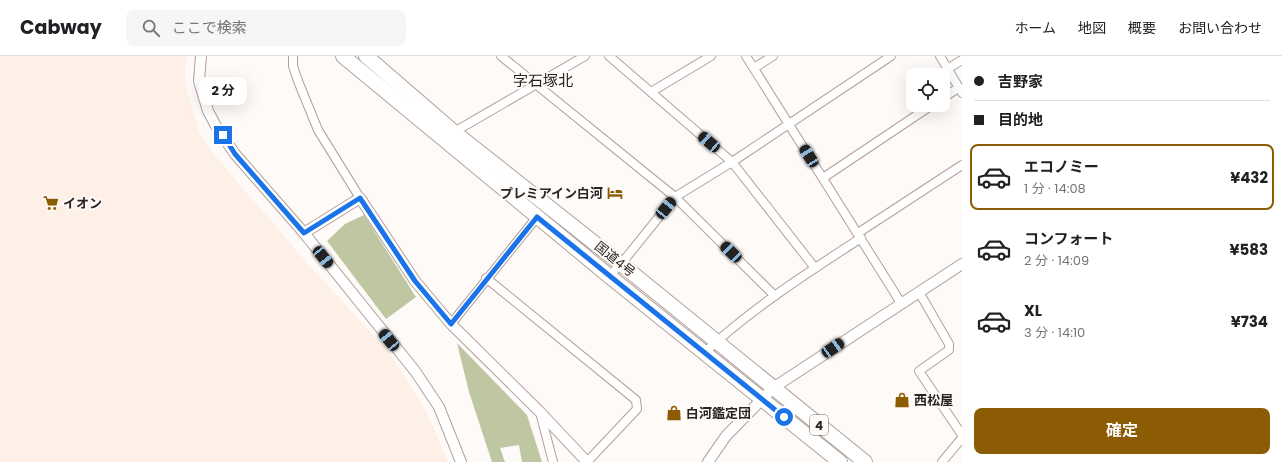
<!DOCTYPE html>
<html lang="ja">
<head>
<meta charset="utf-8">
<style>
  :root { --surface:#fff; --page:#f6f6f6; --text:#202124; --muted:#757577; --line:#e0e0e0; --accent:#8b5c03 }
  body { margin:0; font-family:Poppins,"Noto Sans JP",sans-serif; background:var(--page); color:var(--text); height:100vh; display:flex; flex-direction:column; font-size:15px; white-space:nowrap }
  * { box-sizing:border-box; margin:0 }
  p { font-size:13px; color:var(--muted) }
  .icon { flex:none; width:22px; height:22px; fill:none; stroke:currentColor; stroke-width:2; stroke-linecap:round; stroke-linejoin:round }
  .map { position:relative; flex:1; overflow:hidden }
  .details { display:flex; flex-direction:column; background:var(--surface); width:320px }
  .details>* { flex:none }
  .top-card { display:grid; align-content:center; height:88px; padding:0 12px; background:var(--surface) }
  .tools { position:absolute; left:906px; top:12px; display:grid; gap:8px }
  .tools a { display:grid; place-items:center; width:44px; height:44px; border-radius:8px; background:var(--surface); box-shadow:0 4px 16px #0002; font-size:20px }
  .end { position:absolute; width:18px; height:18px; margin:-9px; border:5px solid #1a73e8; background:#fff; box-shadow:0 0 0 2px #fff }
  .from { border-radius:50% }
  .bubble { position:absolute; height:28px; border-radius:8px; background:var(--surface); box-shadow:0 4px 16px #0002; font-size:13px; font-weight:700; line-height:28px; text-align:center }
  .car { position:absolute; width:12px; height:24px; margin:-12px -6px; border-radius:5px; box-shadow:0 0 3px 1px #0007; background:linear-gradient(#222 24%,#8ab4d8 0 40%,#222 0 76%,#8ab4d8 0 86%,#222 0) }
  .top-card b { display:flex; align-items:center; gap:14px; height:38px; font-size:15px }
  .top-card b+b { border-top:1px solid var(--line) }
  .top-card i { width:10px; height:10px; background:var(--text) }
  ul { padding:0; list-style:none }
  li { display:flex; align-items:center; gap:12px; height:66px; margin:0 8px 6px; padding:0 4px; border:2px solid transparent; border-radius:8px }
  li div { flex:1 }
  li b { display:block; font-size:15px }
  li em { font-style:normal; font-weight:700 }
  li.active { border-color:var(--accent) }
  li>.icon { width:36px; height:36px; stroke-width:1.5 }
  .button { display:flex; gap:8px; margin-top:auto; padding:8px 12px }
  .button a { flex:1; height:46px; border-radius:8px; background:var(--accent); color:#fff; font-size:16px; font-weight:700; line-height:46px; text-align:center }
  header { display:flex; align-items:center; gap:24px; box-sizing:border-box; height:56px; padding:0 20px; background:var(--surface); border-bottom:1px solid var(--line) }
  header strong { font-size:19px }
  nav { display:flex; gap:22px; margin-inline-start:auto; font-size:14px }
  .search { width:280px; height:36px; background:var(--page); display:flex; align-items:center; gap:10px; box-sizing:border-box; padding:0 14px; border-radius:8px; color:var(--muted); font-size:15px }
  main { display:flex; flex:1; min-height:0 }
  .map>svg:first-child { display:block }
  .built { fill:#feefe7 }
  .forest { fill:#bec6a2 }
  .lines { fill:none; stroke-linecap:round; stroke-linejoin:round }
  .minor-casing { stroke:#b1a199; stroke-width:10 }
  .tertiary-casing { stroke:#b1a199; stroke-width:12 }
  .trunk-casing { stroke:#b1a199; stroke-width:16 }
  .minor { stroke:#fff; stroke-width:8 }
  .tertiary { stroke:#fff; stroke-width:10 }
  .trunk { stroke:#fff; stroke-width:14 }
  .route { stroke:#1a73e8; stroke-width:5 }
  .labels { text-anchor:middle; dominant-baseline:central; stroke-width:4; stroke-linejoin:round; paint-order:stroke }
  .shield { fill:#fefaf8; stroke:#6a6462; stroke-width:1 }
  .shield-label { font-size:12px; font-weight:bold; fill:#2a2421 }
  .poi-label { font-size:13px; font-weight:bold; fill:#2a2421; stroke:#fefaf8; text-anchor:start }
  .street-label { font-size:13px; fill:#2a2421; stroke:#fefaf8 }
  .quarter-label { font-size:15px; fill:#2a2421; stroke:#fefaf8 }
</style>
</head>
<body>
<header>
<strong>Cabway</strong>
<div class="search"><svg class="icon" aria-label="search" viewBox="0 0 24 24"><circle cx="10" cy="10" r="6"/><path d="M15 15l6 6"/></svg>ここで検索</div>
<nav><a>ホーム</a><a>地図</a><a>概要</a><a>お問い合わせ</a></nav>
</header>
<main>
<div class="map">
<svg width="962" height="406" viewBox="0 0 962 406">
  <rect width="100%" height="100%" fill="#fefaf8"/>
  <path class="built" d="M0 0H187L185 16 187 35 199 75 211 95 308 208 388 295 426 355 448 406H0Z"/>
  <g class="forest">
    <path d="M364 159 416 241 386 263 327 185 345 168Z"/>
    <path d="M457 287 527 359 542 406H522L519 389 500 392 505 406H492L469 336Z"/>
  </g>
  <g class="lines">
    <defs>
      <g id="minor">
        <path d="M293 0V10L298 25 318 74 360 142"/>
        <path d="M501 0 675 141 775 240"/>
        <path d="M609 0 732 106 815 212"/>
        <path d="M746 0 901 247"/>
        <path d="M940 0 962 37"/>
        <path d="M754 12 773 0"/>
        <path d="M947 13 962 4"/>
        <path d="M651 36 711 0"/>
        <path d="M943 42 958 32"/>
        <path d="M454 76 585 0"/>
        <path d="M823 122 932 49"/>
        <path d="M858 177 962 109"/>
        <path d="M609 220 621 208 675 141 732 106 891 0"/>
        <path d="M486 222 636 344 637 353 587 406"/>
        <path d="M919 236 949 288V294L919 315 962 379"/>
        <path d="M451 268 537 161"/>
        <path d="M704 297C751 253 807 217 861 182"/>
        <path d="M540 356 553 406"/>
        <path d="M942 406 962 382"/>
      </g>
      <g id="tertiary">
        <path d="M201 0 199 25 208 55 216 70 235 98 304 177 415 315 439 351 461 406"/>
        <path d="M304 177 360 142 415 225 451 268 540 356 587 406"/>
        <path d="M708 406 726 380 773 332 962 208"/>
      </g>
      <g id="trunk">
        <path d="M343 0 609 220 840 406"/>
        <path d="M366 0 454 76 621 208 865 406"/>
      </g>
    </defs>
    <use href="#minor" class="minor-casing"/>
    <use href="#tertiary" class="tertiary-casing"/>
    <use href="#trunk" class="trunk-casing"/>
    <use href="#minor" class="minor"/>
    <use href="#tertiary" class="tertiary"/>
    <use href="#trunk" class="trunk"/>
  </g>
  <g class="lines">
    <path class="route" d="M223 79 235 98 304 177 360 142 415 225 451 268 537 161 784 361"/>
  </g>
  <defs>
    <symbol id="hotel-bare" viewBox="-9 -9 18 18"><path d="M-6-4.5h1.5V1H6V5H4.5V3h-9V5H-6ZM-4 0a1.8 1.8 0 1 1 3.6 0ZM.5 0V-2.5h3Q6-2.5 6 0Z" fill="#8b5c03" stroke="#fefaf8" stroke-width="2.5" paint-order="stroke"/></symbol>
    <symbol id="supermarket-bare" viewBox="-9 -9 18 18"><path d="M-6-5.5h2.5l.6 2H6L4.5 2H-2.5L-4.4-4H-6ZM-1.5 3.2a1.3 1.3 0 1 0 .1 0ZM3 3.2a1.3 1.3 0 1 0 .1 0Z" fill="#8b5c03" stroke="#fefaf8" stroke-width="2.5" paint-order="stroke"/></symbol>
    <symbol id="shop-bare" viewBox="-9 -9 18 18"><path d="M-5-2.5h2.3a2.7 3.5 0 0 1 5.4 0H5L5.5 6h-11ZM-1.5-2.5h3a1.5 2.3 0 0 0-3 0Z" fill="#8b5c03" stroke="#fefaf8" stroke-width="2.5" paint-order="stroke"/></symbol>
  </defs>
  <g fill-rule="evenodd">
    <use href="#hotel-bare" x="604" y="126" width="22" height="22"/>
    <use href="#supermarket-bare" x="40" y="136" width="22" height="22"/>
    <use href="#shop-bare" x="891" y="333" width="22" height="22"/>
    <use href="#shop-bare" x="663" y="346" width="22" height="22"/>
  </g>
  <g class="labels">
    <rect class="shield" x="810" y="359" width="18" height="20" rx="3"/>
    <g class="shield-label">
      <text x="819" y="369">4</text>
    </g>
    <g class="poi-label">
      <text x="603" y="137" text-anchor="end">プレミアイン白河</text>
      <text x="63" y="147">イオン</text>
      <text x="914" y="344">西松屋</text>
      <text x="686" y="357">白河鑑定団</text>
    </g>
    <g class="street-label">
      <text transform="translate(615 203) rotate(39)">国道4号</text>
    </g>
    <g class="quarter-label">
      <text x="543" y="24">字石塚北</text>
    </g>
  </g>
</svg>
<div class="tools">
<a><svg class="icon" aria-label="locate" viewBox="0 0 24 24"><circle cx="12" cy="12" r="6"/><path d="M12 2v4M12 18v4M2 12h4M18 12h4"/></svg></a>
</div>
<i class="end from" style="left:784px;top:361px"></i>
<i class="end" style="left:223px;top:79px"></i>
<div class="bubble" style="left:199px;top:21px;width:48px">2 分</div>
<i class="car" style="left:709px;top:86px;rotate:311deg"></i>
<i class="car" style="left:809px;top:100px;rotate:328deg"></i>
<i class="car" style="left:666px;top:152px;rotate:39deg"></i>
<i class="car" style="left:731px;top:196px;rotate:314deg"></i>
<i class="car" style="left:323px;top:201px;rotate:141deg"></i>
<i class="car" style="left:389px;top:284px;rotate:321deg"></i>
<i class="car" style="left:833px;top:292px;rotate:56deg"></i>
</div>
<section class="details">
<div class="top-card">
<b><i class="from"></i>吉野家</b>
<b><i></i>目的地</b>
</div>
<ul>
<li class="active"><svg class="icon" aria-label="car" viewBox="0 0 24 24"><path d="M5 17H2v-5l4-1 3-4h7l3 4 3 1v5h-3M9 17h6M6 11h13"/><circle cx="7" cy="17" r="2"/><circle cx="17" cy="17" r="2"/></svg><div><b>エコノミー</b><p>1 分 · 14:08</p></div><em>¥432</em></li>
<li><svg class="icon" aria-label="car" viewBox="0 0 24 24"><path d="M5 17H2v-5l4-1 3-4h7l3 4 3 1v5h-3M9 17h6M6 11h13"/><circle cx="7" cy="17" r="2"/><circle cx="17" cy="17" r="2"/></svg><div><b>コンフォート</b><p>2 分 · 14:09</p></div><em>¥583</em></li>
<li><svg class="icon" aria-label="car" viewBox="0 0 24 24"><path d="M5 17H2v-5l4-1 3-4h7l3 4 3 1v5h-3M9 17h6M6 11h13"/><circle cx="7" cy="17" r="2"/><circle cx="17" cy="17" r="2"/></svg><div><b>XL</b><p>3 分 · 14:10</p></div><em>¥734</em></li>
</ul>
<div class="button"><a>確定</a></div>
</section>
</main>
</body>
</html>
